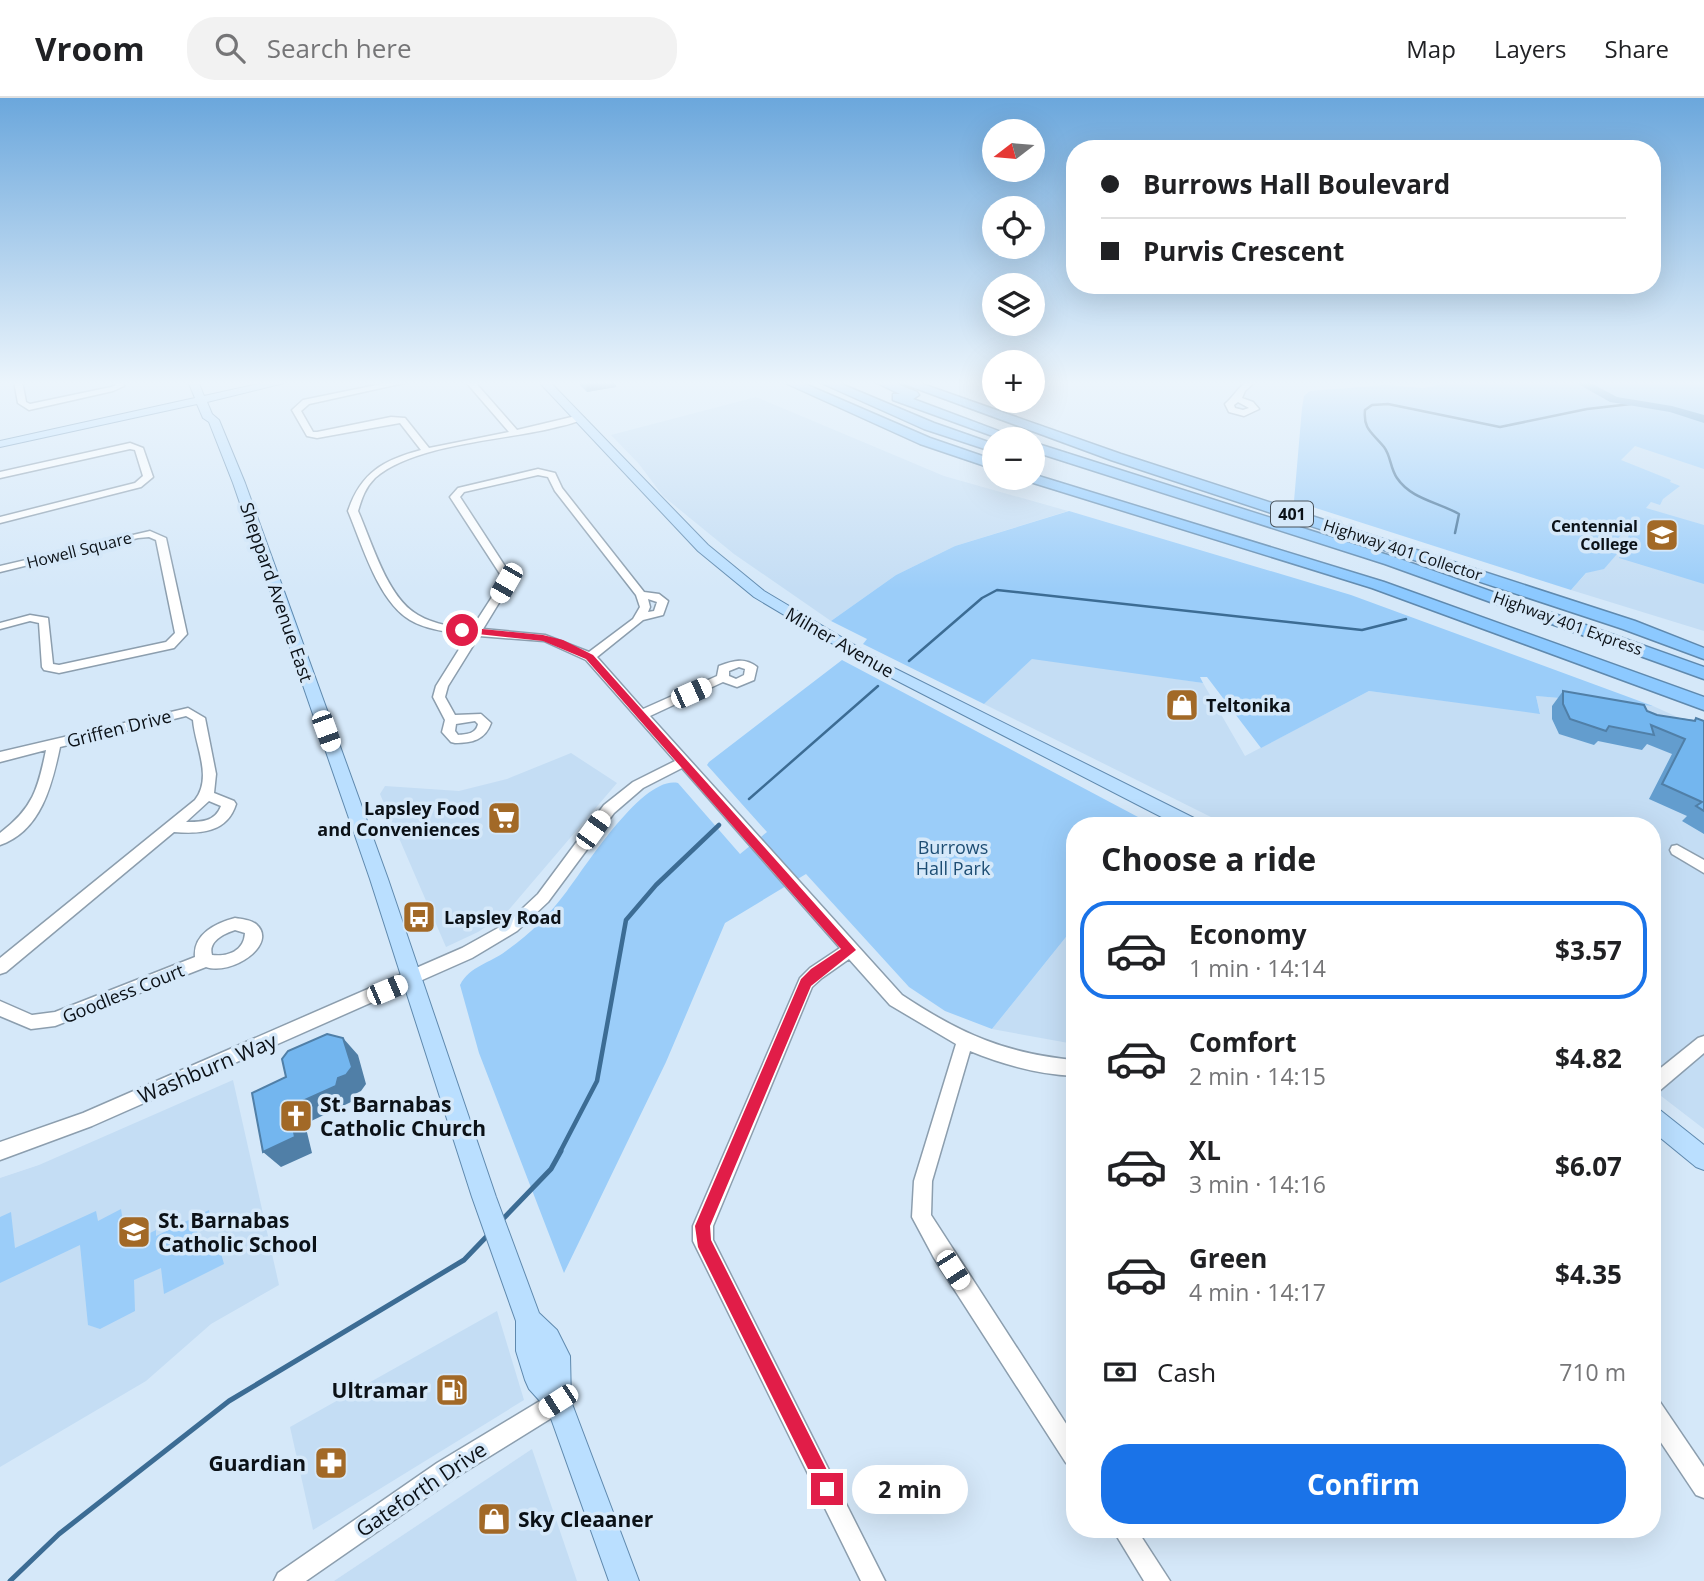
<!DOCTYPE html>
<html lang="en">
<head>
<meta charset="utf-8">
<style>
  :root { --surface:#fff; --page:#f2f2f2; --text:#202124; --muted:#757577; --line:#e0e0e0; --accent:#1a73e8 }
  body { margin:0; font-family:"Open Sans",sans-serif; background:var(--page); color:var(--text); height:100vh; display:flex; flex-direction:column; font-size:26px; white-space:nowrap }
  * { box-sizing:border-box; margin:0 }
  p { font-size:23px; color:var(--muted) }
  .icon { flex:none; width:38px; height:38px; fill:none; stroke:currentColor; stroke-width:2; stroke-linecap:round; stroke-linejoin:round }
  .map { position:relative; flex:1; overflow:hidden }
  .drawer { position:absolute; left:1066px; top:719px; width:595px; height:721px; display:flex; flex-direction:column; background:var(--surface); border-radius:28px; box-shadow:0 7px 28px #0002 }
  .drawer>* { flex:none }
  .top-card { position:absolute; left:1066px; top:42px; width:595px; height:154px; border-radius:28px; box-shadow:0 7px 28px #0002; display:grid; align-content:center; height:154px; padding:0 35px; background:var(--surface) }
  .needle { width:46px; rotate:254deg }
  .tools { position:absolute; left:982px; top:21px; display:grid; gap:14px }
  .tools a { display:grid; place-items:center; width:63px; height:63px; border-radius:50%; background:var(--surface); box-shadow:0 7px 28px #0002; font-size:35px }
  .end { position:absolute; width:32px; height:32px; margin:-16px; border:9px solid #e11d48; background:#fff; box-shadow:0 0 0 4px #fff }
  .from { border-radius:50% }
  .bubble { position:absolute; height:49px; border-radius:24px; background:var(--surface); box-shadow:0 7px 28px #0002; font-size:23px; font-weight:700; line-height:49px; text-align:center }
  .car { position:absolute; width:21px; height:42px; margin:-21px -10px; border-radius:9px; box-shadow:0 0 5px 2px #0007; background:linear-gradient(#fff 24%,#345 0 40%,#fff 0 76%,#345 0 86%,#fff 0) }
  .top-card b { display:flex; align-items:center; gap:24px; height:66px; font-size:26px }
  .top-card b+b { border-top:2px solid var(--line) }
  .top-card i { width:18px; height:18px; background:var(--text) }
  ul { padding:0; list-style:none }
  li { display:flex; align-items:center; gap:21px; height:98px; margin:0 14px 10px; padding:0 21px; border:4px solid transparent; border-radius:28px }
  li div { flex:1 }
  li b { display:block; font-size:26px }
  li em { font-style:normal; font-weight:700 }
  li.active { border-color:var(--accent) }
  li>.icon { width:63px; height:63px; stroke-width:1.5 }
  h2 { padding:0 35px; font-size:32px; line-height:84px }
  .pay { display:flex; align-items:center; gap:18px; height:77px; padding:0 35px; font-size:26px }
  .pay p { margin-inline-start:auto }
  .button { display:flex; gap:14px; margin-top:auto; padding:14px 35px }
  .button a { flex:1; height:80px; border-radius:28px; background:var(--accent); color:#fff; font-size:28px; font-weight:700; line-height:80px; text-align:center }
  header { display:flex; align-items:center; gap:42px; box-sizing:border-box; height:98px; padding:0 35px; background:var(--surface); border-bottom:2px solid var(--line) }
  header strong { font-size:33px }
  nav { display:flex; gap:38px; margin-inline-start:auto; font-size:24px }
  .search { width:490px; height:63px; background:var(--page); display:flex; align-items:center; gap:18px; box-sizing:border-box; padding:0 24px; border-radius:28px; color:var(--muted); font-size:26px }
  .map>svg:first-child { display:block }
  .built { fill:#c4ddf4 }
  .green { fill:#9bcdf9 }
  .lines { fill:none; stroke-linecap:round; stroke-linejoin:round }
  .stream-far2 { stroke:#3c6c94; stroke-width:2.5 }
  .stream-far1 { stroke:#3c6c94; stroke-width:4.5 }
  .stream { stroke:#3c6c94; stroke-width:5 }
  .river { fill:#5193ca; fill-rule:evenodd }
  .minor-casing { stroke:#8c9eae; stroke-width:3 }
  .major-casing { stroke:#5f89ae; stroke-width:2 }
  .highway-casing { stroke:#5f89ae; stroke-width:3 }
  .minor { fill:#fff; fill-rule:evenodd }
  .major { fill:#badfff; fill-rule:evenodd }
  .highway { fill:#8cc9ff; fill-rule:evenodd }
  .wall { fill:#639dce }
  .shaded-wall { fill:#507fa7 }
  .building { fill:#73b6ef; stroke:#507fa7; stroke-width:2 }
  .route { fill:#e11d48 }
  .labels { text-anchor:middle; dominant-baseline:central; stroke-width:7; stroke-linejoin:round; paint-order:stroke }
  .shield { fill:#d5e8f9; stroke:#48525b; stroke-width:2 }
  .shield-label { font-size:16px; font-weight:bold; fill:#0b1117 }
  .far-poi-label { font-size:16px; font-weight:bold; fill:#0b1117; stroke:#d5e8f9; text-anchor:end }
  .far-street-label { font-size:16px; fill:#0b1117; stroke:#d5e8f9 }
  .street-label { font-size:18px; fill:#0b1117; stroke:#d5e8f9 }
  .poi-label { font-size:18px; font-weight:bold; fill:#0b1117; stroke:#d5e8f9; text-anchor:start }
  .park-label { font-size:18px; fill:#1d4d73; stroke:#d5e8f9 }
  .near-street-label { font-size:21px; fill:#0b1117; stroke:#d5e8f9 }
  .near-poi-label { font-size:21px; font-weight:bold; fill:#0b1117; stroke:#d5e8f9; text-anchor:start }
</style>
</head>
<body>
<header>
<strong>Vroom</strong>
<div class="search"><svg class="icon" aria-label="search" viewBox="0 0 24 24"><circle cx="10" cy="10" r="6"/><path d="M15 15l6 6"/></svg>Search here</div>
<nav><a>Map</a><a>Layers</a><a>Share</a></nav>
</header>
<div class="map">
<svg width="1704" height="1483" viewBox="0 0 1704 1483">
  <rect width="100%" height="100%" fill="#d5e8f9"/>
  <g class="built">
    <path d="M756 299 944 378 1068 413 955 448 896 477 831 523 734 456 663 398 639 366 611 337Z"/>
    <path d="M1644 341 1704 361V533L1571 492 1671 382 1613 361Z"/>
    <path d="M1034 559 1203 585 1245 658 1369 593 1540 615 1536 598 1653 608 1704 631V1031L1652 991V728H1229L984 606Z"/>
    <path d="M571 655 617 685 506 815 478 834 446 849 380 696 385 688 459 693 507 681Z"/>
    <path d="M1074 829V946L992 931Z"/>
    <path d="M233 982 279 1187 211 1226 146 1283 0 1369V1080L39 1067Z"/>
    <path d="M497 1213 524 1302 313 1432 290 1329Z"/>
    <path d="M532 1351 577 1483H334Z"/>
  </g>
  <g class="green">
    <path d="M1458 283H1704V371L1635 348 1621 362 1671 382 1670 384 1680 388 1663 401 1660 407 1651 404 1646 410 1704 427V486L1619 460 1636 421 1610 449 1617 456 1604 471 1586 475 1571 492 1294 403 1302 310 1304 298 1310 293 1385 287 1424 290Z"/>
    <path d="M1069 413 1351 497 1653 608 1536 598 1540 616 1369 593 1261 650 1207 579H1200L1203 585 1032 561 984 606 863 546 867 541 831 523 896 477 955 448Z"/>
    <path d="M842 562 1155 728H1074V829L992 931 945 913 909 889 806 776 725 825 666 964 564 1175 479 955 460 887C470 868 490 865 506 853 530 836 549 817 567 793 586 768 643 677 678 685L740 756 767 734 707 667 709 664Z"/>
    <path d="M121 1111 124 1130 136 1125 140 1140 156 1132V1138L209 1112 212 1126 197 1132 200 1157 219 1148 224 1166 164 1196 161 1170 134 1182 135 1213 100 1231 88 1227 80 1147 0 1185V1119L11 1114 15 1150 96 1113 98 1123Z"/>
  </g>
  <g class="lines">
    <g class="stream-far2">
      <path d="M1455 435 1459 416C1438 404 1411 401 1397 380 1390 370 1391 358 1384 349 1373 335 1363 332 1365 312L1372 307 1388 306 1500 329 1587 311 1631 306"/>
      <path d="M909 563 982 500 997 492 1362 532 1406 521"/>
      <path d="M749 701 878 588"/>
    </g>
    <path class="stream-far1" d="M560 1054 597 983 626 822 656 787 719 727"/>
    <g class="stream">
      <path d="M501 1123 551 1071 561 1053"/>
      <path d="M10 1483 59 1436 229 1303 464 1162 488 1137"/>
    </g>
    <path class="river" d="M1573 283H1587L1617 299 1672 308 1704 317V325L1670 314 1610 304Z"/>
    <defs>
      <g id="minor">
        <path d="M14 283H22L26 304 30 306 111 289 116 287V283H124V288L113 293 29 312 18 305Z"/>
        <path d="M396 283H413L309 306 301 313 313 334H317L391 319 405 320 429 350 509 334 465 283H474L517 332 580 317 584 320C575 326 560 328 549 331 501 342 412 347 375 380 365 390 362 400 358 413 372 444 387 500 418 517 435 527 454 529 472 530L501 485 500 476 450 399 458 390 538 371 555 375 562 390 644 494 659 496 668 503 663 517 643 522 597 559 643 611 717 578 719 568C733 563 744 559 757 569L754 582 737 589 723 584 650 618 902 897C961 936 1004 955 1074 962V978C1038 976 1004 967 970 953L932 1083 931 1117 1074 1338V1368L1066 1365 934 1160 912 1119 914 1083 956 946 890 907 849 861 822 880 812 889 713 1128V1142L885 1483H861L693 1143V1128L800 880 810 870 840 850 682 670 643 690 614 715 548 804 517 833 472 860 92 1028 0 1062V1044L83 1015 462 850 507 825 538 796 604 707 633 684 675 663 586 562 544 543 479 538 448 588 445 599 455 617 481 616 491 625C485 642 472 645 455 645L451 644 442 634 445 622 433 599 436 588 468 537C449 534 427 532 410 522 378 503 362 446 348 413 361 374 384 362 421 352L400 325 317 340 307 338 292 312 303 302ZM538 377 548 379 555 393 636 497 640 509 633 521 589 554 545 537 483 531 511 485 510 476 460 399 464 394ZM648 501 657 504 654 513 648 514 650 509ZM739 569 745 571 744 577 736 581 729 578V573ZM475 623 478 626C476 636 467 636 458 637L455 633 456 626Z"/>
        <path d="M1247 283H1256L1245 293 1242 300 1253 304 1259 311 1244 318 1229 314 1225 306C1233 299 1238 290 1247 283ZM1238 304 1249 310 1243 312 1235 310 1234 307Z"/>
        <path d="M130 345 143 350 153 379 141 389 0 425V419L135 385 143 378 135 352 130 351 0 380V374Z"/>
        <path d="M150 433 166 440 187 536 174 550 59 575 44 572 42 569 39 525 30 523 0 531V525L30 517 48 520 53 566 59 567 166 544 175 535 156 442 149 439 138 440 0 474V468Z"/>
        <path d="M188 610 205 620 216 676 214 695 234 703 236 706C227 735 200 736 174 734L6 874 0 876V860L195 702C213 679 195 648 193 622L186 618 60 649C52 687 41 733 0 747V735C33 710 38 691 46 652L0 664V654ZM209 703 221 708C215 724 201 724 186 724Z"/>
        <path d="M1677 747 1704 762V775L1672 756 1670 752 1672 748Z"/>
        <path d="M235 820C242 821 251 822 256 826 279 846 232 878 206 869L55 928 31 931 0 918V903L32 917 55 914 195 859C193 836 216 825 235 820ZM235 832 245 835C244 853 228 859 212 857 208 844 223 836 235 832Z"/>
        <path d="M1704 938V955L1658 994 1652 996V977L1698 940Z"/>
        <path d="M558 1292 566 1295 569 1303 566 1311 453 1381 306 1483H274L278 1475 437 1365Z"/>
        <path d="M1652 1301 1660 1304 1704 1369V1400L1696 1397 1652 1331Z"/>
        <path d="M1113 1432H1137L1170 1483H1144Z"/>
      </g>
      <g id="major">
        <path d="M188 283H198L204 298 272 283H292L207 304 212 316 219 322 245 385 388 781 496 1099 539 1215 557 1232 570 1258 571 1303 639 1483H609L548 1312 529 1291 525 1282 516 1253V1223L472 1099 370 781 233 385 209 324 203 320 197 306 0 349V343L195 300Z"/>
        <path d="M538 283H549L708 447 764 493 890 568 1200 723 1203 728H1179L880 574 754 499 698 453Z"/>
        <path d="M1652 1009 1660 1012 1704 1047V1072L1696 1069 1652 1033Z"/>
      </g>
      <g id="highway">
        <path d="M781 283H798L930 340 994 362V371L920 346Z"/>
        <path d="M817 283H834L934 325 994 346V354L924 331Z"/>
        <path d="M873 283H890L917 294 919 297 913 301 1020 341H1001L893 302V296H900Z"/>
        <path d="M896 283H914L1121 356 1635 523 1704 550V561L1623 531 1111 362Z"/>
        <path d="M1032 344 1397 460 1704 569V581L1385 466 1032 353Z"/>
        <path d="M1032 376 1384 484 1704 599V612L1372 490 1027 383 1025 380H1032Z"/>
      </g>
    </defs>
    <use href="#minor" class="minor-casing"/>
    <use href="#major" class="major-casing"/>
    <use href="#highway" class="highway-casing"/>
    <use href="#minor" class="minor"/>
    <use href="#major" class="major"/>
    <use href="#highway" class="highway"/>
  </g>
  <g class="wall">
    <path d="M576 283H615L616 289 587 294Z"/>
    <path d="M1563 593 1647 613 1657 617 1694 622 1696 620 1704 623V736L1682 723 1687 718 1649 701 1672 656 1647 646 1642 652 1598 643 1594 647 1559 636 1552 621V608Z"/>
  </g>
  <g class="shaded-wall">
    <path d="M585 283H615L616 289 587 294Z"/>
    <path d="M343 940 358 957 366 986 361 993 353 997 351 1004 305 1026 312 1055 281 1069 263 1054 289 1009Z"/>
  </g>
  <g class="building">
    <path d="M1563 593 1644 607 1647 613 1657 617 1695 623 1696 620 1704 623V713L1696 708 1702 704 1662 686 1685 641 1651 627 1654 637 1609 628 1606 633 1570 621 1563 606Z"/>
    <path d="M327 936 343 940 352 969 346 977 338 980 336 988 289 1009 295 1039 263 1054 252 995 286 979 282 961 288 953Z"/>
  </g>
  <linearGradient id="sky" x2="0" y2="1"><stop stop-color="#6ba7dc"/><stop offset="0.58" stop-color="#ecf5fc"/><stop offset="1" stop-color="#ecf5fc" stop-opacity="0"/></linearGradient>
  <rect width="1704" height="491" fill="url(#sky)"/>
  <path class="route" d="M462 529 543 537 563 542 593 557 856 852 811 888 710 1128 711 1142 833 1384 836 1391 833 1397 827 1400 821 1397 698 1149 695 1128 801 881 811 871 841 851 586 561 543 543 459 534V530Z"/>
  <defs>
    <symbol id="university-square" viewBox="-11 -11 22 22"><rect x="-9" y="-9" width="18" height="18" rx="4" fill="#a26927" stroke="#d5e8f9"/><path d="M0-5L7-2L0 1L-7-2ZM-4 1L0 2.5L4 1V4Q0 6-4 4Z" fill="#fff"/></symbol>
    <symbol id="shop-square" viewBox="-11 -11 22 22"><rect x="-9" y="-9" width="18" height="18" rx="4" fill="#a26927" stroke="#d5e8f9"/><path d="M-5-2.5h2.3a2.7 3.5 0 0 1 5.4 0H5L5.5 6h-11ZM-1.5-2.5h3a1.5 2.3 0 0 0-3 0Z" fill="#fff"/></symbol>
    <symbol id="supermarket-square" viewBox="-11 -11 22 22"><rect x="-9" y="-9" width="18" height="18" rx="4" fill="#a26927" stroke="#d5e8f9"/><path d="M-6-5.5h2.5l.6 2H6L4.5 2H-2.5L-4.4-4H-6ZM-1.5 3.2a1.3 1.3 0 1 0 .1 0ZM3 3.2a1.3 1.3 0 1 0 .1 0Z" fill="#fff"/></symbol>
    <symbol id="bus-square" viewBox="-11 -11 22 22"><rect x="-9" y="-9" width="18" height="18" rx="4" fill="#a26927" stroke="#d5e8f9"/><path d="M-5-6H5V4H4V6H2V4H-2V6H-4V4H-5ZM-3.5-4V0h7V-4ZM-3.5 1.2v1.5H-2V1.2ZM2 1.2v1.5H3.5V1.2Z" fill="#fff"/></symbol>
    <symbol id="church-square" viewBox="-11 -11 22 22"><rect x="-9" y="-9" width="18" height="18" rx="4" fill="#a26927" stroke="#d5e8f9"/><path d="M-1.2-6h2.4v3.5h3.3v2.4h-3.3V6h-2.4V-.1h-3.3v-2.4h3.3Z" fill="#fff"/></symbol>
    <symbol id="school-square" viewBox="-11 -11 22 22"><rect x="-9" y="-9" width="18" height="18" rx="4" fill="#a26927" stroke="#d5e8f9"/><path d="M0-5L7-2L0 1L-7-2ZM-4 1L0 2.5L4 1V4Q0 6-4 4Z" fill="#fff"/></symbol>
    <symbol id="fuel-square" viewBox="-11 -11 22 22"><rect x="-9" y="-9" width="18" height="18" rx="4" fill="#a26927" stroke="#d5e8f9"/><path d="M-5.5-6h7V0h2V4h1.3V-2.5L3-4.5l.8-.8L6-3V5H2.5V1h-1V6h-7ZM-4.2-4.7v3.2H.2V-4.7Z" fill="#fff"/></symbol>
    <symbol id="pharmacy-square" viewBox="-11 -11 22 22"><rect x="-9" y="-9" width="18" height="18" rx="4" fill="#a26927" stroke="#d5e8f9"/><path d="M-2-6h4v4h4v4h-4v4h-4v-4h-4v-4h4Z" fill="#fff"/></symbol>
  </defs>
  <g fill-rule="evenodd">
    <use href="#university-square" x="1643" y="418" width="38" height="38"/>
    <use href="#shop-square" x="1163" y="588" width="38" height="38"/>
    <use href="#supermarket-square" x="485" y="701" width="38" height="38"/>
    <use href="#bus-square" x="400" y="800" width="38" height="38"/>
    <use href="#church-square" x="277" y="999" width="38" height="38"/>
    <use href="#school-square" x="115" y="1115" width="38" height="38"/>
    <use href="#fuel-square" x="433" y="1273" width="38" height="38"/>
    <use href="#pharmacy-square" x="312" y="1346" width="38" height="38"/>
    <use href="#shop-square" x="475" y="1402" width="38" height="38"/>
  </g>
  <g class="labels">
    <rect class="shield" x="1271" y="403.5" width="42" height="25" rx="5"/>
    <g class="shield-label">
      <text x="1292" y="416">401</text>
    </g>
    <g class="far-poi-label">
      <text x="1638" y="428">Centennial<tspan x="1638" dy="18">College</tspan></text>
    </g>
    <g class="far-street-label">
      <text transform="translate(79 452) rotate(-14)">Howell Square</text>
      <text transform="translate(1403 452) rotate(18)">Highway 401 Collector</text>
      <text transform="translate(1568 525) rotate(20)">Highway 401 Express</text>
    </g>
    <g class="street-label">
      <text transform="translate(277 494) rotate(71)">Sheppard Avenue East</text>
      <text transform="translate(840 544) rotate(30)">Milner Avenue</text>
      <text transform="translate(119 630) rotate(-14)">Griffen Drive</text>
      <text transform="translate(123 895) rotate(-22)">Goodless Court</text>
    </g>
    <g class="poi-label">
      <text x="1206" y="607">Teltonika</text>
      <text x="480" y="710" text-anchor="end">Lapsley Food<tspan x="480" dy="21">and Conveniences</tspan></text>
      <text x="444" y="819">Lapsley Road</text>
    </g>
    <g class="park-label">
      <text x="953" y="749">Burrows<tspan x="953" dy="21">Hall Park</tspan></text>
    </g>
    <g class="near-street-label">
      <text transform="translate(207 970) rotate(-23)">Washburn Way</text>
      <text transform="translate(421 1391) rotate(-34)">Gateforth Drive</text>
    </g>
    <g class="near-poi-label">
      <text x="320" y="1006">St. Barnabas<tspan x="320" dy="24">Catholic Church</tspan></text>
      <text x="158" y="1122">St. Barnabas<tspan x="158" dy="24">Catholic School</tspan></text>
      <text x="428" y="1292" text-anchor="end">Ultramar</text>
      <text x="306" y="1365" text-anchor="end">Guardian</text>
      <text x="518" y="1421">Sky Cleaaner</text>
    </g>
  </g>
</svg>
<div class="tools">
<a><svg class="needle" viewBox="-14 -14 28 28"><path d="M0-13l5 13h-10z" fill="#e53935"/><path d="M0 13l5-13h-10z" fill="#757577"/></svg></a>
<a><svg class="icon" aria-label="locate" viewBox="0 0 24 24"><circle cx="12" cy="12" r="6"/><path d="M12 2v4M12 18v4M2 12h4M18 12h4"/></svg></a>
<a><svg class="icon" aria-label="layers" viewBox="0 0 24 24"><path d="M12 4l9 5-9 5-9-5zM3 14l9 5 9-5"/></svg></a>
<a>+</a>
<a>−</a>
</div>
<i class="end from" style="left:462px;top:532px"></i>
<i class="end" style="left:827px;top:1391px"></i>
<div class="bubble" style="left:852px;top:1367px;width:116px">2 min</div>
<i class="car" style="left:506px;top:485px;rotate:210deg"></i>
<i class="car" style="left:691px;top:595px;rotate:66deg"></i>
<i class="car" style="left:326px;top:633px;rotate:160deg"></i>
<i class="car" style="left:593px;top:732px;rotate:36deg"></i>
<i class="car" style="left:387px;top:892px;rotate:67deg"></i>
<i class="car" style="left:953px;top:1172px;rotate:147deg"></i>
<i class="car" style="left:558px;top:1303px;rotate:237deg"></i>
<div class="top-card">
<b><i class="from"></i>Burrows Hall Boulevard</b>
<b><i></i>Purvis Crescent</b>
</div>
<section class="drawer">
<h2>Choose a ride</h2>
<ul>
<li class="active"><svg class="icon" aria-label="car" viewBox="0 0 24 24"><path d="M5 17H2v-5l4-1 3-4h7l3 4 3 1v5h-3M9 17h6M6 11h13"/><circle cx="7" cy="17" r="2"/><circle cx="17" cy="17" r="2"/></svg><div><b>Economy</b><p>1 min · 14:14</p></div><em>$3.57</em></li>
<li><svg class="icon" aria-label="car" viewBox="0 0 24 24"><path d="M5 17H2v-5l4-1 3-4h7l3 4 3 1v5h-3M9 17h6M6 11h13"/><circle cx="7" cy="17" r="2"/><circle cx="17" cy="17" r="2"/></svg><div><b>Comfort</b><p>2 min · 14:15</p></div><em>$4.82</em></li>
<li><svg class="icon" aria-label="car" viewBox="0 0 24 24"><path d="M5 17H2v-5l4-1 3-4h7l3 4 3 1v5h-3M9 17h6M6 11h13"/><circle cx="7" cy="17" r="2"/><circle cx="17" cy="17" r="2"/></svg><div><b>XL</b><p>3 min · 14:16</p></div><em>$6.07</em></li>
<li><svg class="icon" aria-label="car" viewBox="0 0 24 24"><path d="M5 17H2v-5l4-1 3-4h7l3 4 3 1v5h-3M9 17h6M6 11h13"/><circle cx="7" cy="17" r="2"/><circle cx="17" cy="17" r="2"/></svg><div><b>Green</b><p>4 min · 14:17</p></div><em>$4.35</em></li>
</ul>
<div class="pay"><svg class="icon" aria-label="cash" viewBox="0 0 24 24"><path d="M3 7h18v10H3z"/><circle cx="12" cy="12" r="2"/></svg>Cash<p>710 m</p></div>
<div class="button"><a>Confirm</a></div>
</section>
</div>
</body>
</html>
